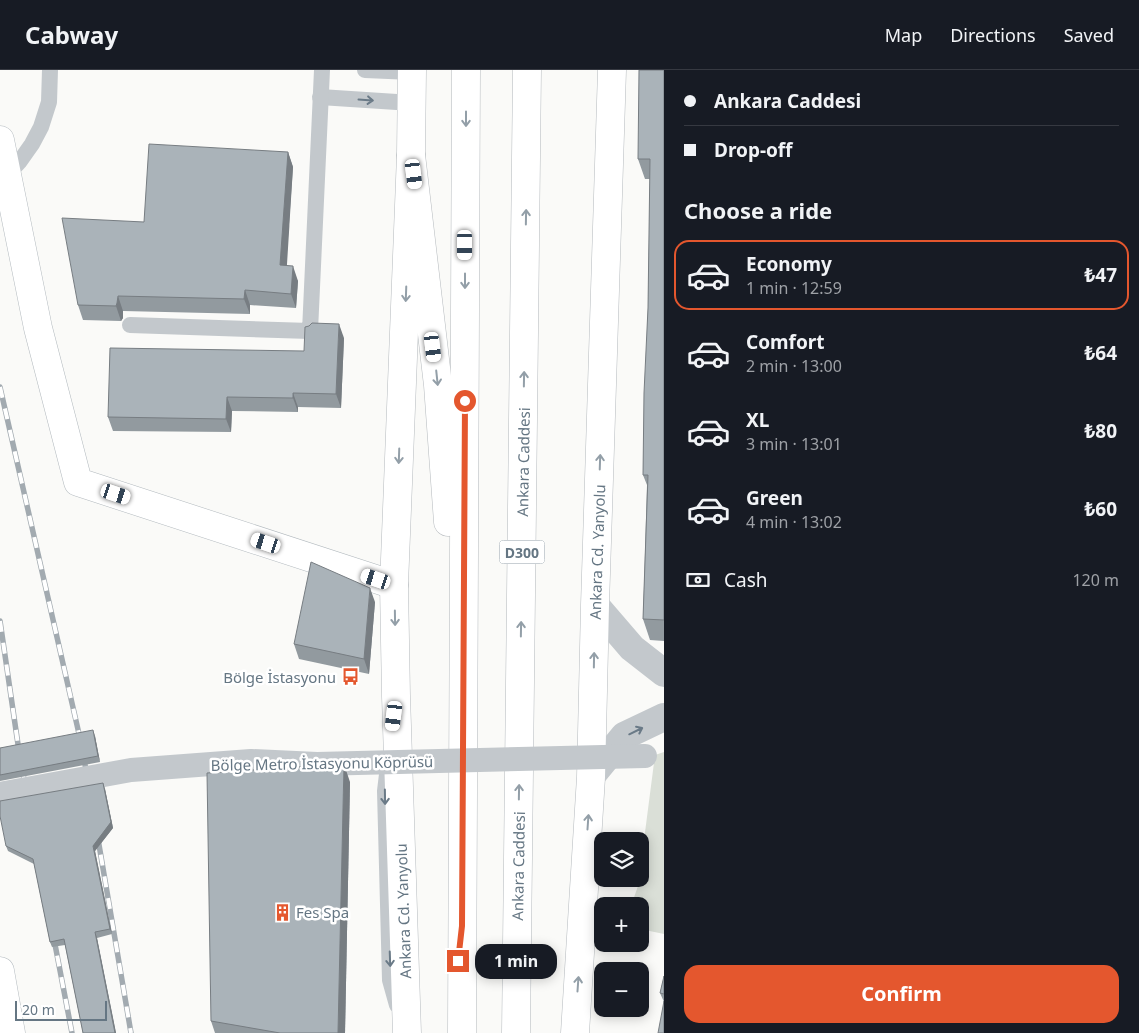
<!DOCTYPE html>
<html lang="en">
<head>
<meta charset="utf-8">
<style>
  :root { --surface:#171b24; --page:#242831; --text:#f1f3f6; --muted:#9ea1a6; --line:#363941; --accent:#e4572e }
  body { margin:0; font-family:"Noto Sans",sans-serif; background:var(--page); color:var(--text); height:100vh; display:flex; flex-direction:column; font-size:19px; white-space:nowrap }
  * { box-sizing:border-box; margin:0 }
  p { font-size:16px; color:var(--muted) }
  .icon { flex:none; width:28px; height:28px; fill:none; stroke:currentColor; stroke-width:2; stroke-linecap:round; stroke-linejoin:round }
  .map { position:relative; flex:1; overflow:hidden }
  .panel { display:flex; flex-direction:column; background:var(--surface); width:475px }
  .panel>* { flex:none }
  .banner { display:grid; align-content:center; height:110px; padding:0 20px; background:var(--surface) }
  .fabs { position:absolute; left:594px; top:762px; display:grid; gap:10px }
  .fabs a { display:grid; place-items:center; width:55px; height:55px; border-radius:10px; background:var(--surface); box-shadow:0 2px 12px #0003; font-size:25px }
  .scale { position:absolute; left:15px; bottom:12px; width:92px; box-sizing:border-box; padding-left:5px; border:2px solid #657683; border-top:0; font-size:14px; line-height:18px; white-space:nowrap; color:#657683; -webkit-text-stroke:4px #fff; paint-order:stroke }
  .end { position:absolute; width:22px; height:22px; margin:-11px; border:6px solid #e4572e; background:#fff; box-shadow:0 0 0 2px #fff }
  .from { border-radius:50% }
  .bubble { position:absolute; height:35px; border-radius:15px; background:var(--surface); box-shadow:0 2px 12px #0003; font-size:16px; font-weight:700; line-height:35px; text-align:center }
  .car { position:absolute; width:15px; height:30px; margin:-15px -8px; border-radius:6px; box-shadow:0 0 4px 1px #0007; background:linear-gradient(#fff 24%,#345 0 40%,#fff 0 76%,#345 0 86%,#fff 0) }
  .banner b { display:flex; align-items:center; gap:18px; height:48px; font-size:19px }
  .banner b+b { border-top:1px solid var(--line) }
  .banner i { width:12px; height:12px; background:var(--text) }
  ul { padding:0; list-style:none }
  li { display:flex; align-items:center; gap:15px; height:70px; margin:0 10px 8px; padding:0 10px; border:2px solid transparent; border-radius:15px }
  li div { flex:1 }
  li b { display:block; font-size:19px }
  li em { font-style:normal; font-weight:700 }
  li.current { border-color:var(--accent) }
  li>.icon { width:45px; height:45px; stroke-width:1.5 }
  h2 { padding:0 20px; font-size:22px; line-height:60px }
  .pay { display:flex; align-items:center; gap:12px; height:55px; padding:0 20px; font-size:19px }
  .pay p { margin-inline-start:auto }
  .button { display:flex; gap:10px; margin-top:auto; padding:10px 20px }
  .button a { flex:1; height:58px; border-radius:15px; background:var(--accent); color:#fff; font-size:20px; font-weight:700; line-height:58px; text-align:center }
  header { display:flex; align-items:center; gap:30px; box-sizing:border-box; height:70px; padding:0 25px; background:var(--surface); border-bottom:1px solid var(--line) }
  header strong { font-size:24px }
  nav { display:flex; gap:28px; margin-inline-start:auto; font-size:18px }
  main { display:flex; flex:1; min-height:0 }
  .map>svg:first-child { display:block }
  .green { fill:#dadfd7 }
  .lines { fill:none; stroke-linecap:round; stroke-linejoin:round }
  .secondary-casing { stroke:#b3babf; stroke-width:29 }
  .primary-casing { stroke:#b5babe; stroke-width:29 }
  .trunk-casing { stroke:#b4b9bd; stroke-width:29 }
  .service { stroke:#c3c8cc; stroke-width:16 }
  .minor { stroke:#c3c8cc; stroke-width:28 }
  .secondary { stroke:#fff; stroke-width:28 }
  .primary { stroke:#fff; stroke-width:28 }
  .trunk { stroke:#fff; stroke-width:28 }
  .rail-casing { stroke:#a2aab0; stroke-width:5.5 }
  .rail { stroke:#fff; stroke-width:4; stroke-dasharray:11; stroke-linecap:butt }
  .pedestrian-bridge { stroke:#c3c8cc; stroke-width:24 }
  .wall { fill:#929a9f }
  .shaded-wall { fill:#777d82 }
  .building { fill:#aab3b9; stroke:#777d82 }
  .oneway { stroke:#6a7a87 }
  .oneway2 { stroke:#939fa8 }
  .route { stroke:#e4572e; stroke-width:6 }
  .labels { text-anchor:middle; dominant-baseline:central; stroke-width:5; stroke-linejoin:round; paint-order:stroke }
  .shield { fill:#fff; stroke:#939fa8; stroke-width:1 }
  .shield-label { font-size:14px; font-weight:bold; fill:#657683 }
  .street-label { font-size:15px; fill:#657683; stroke:#fff }
  .poi-label { font-size:15px; fill:#657683; stroke:#fff; text-anchor:end }
</style>
</head>
<body>
<header>
<strong>Cabway</strong>
<nav><a>Map</a><a>Directions</a><a>Saved</a></nav>
</header>
<main>
<div class="map">
<svg width="664" height="963" viewBox="0 0 664 963">
  <rect width="100%" height="100%" fill="#fafaf8"/>
  <path class="green" d="M664 682V864L640 859V836H631L638 816 639 809H640V801L655 685Z"/>
  <g class="lines">
    <defs>
      <g id="secondary">
        <path d="M0 70 38 258 78 412 394 515"/>
        <path d="M0 901 11 963"/>
      </g>
      <g id="primary">
        <path d="M407 963 396 626 394 515 411 85 412 0"/>
        <path d="M575 963 591 707 595 535 612 0"/>
      </g>
      <g id="trunk">
        <path d="M411 85 438 315 448 452"/>
        <path d="M462 963 466 0"/>
        <path d="M516 963 527 0"/>
      </g>
    </defs>
    <use href="#secondary" class="secondary-casing"/>
    <use href="#primary" class="primary-casing"/>
    <use href="#trunk" class="trunk-casing"/>
    <g class="service">
      <path d="M365 0 412 2"/>
      <path d="M320 27 412 33"/>
      <path d="M7 105 20 91 32 74 41 57 49 32 50 0"/>
      <path d="M130 255 310 261 322 0"/>
      <path d="M388 696 385 721 390 910 397 935"/>
    </g>
    <g class="minor">
      <path d="M595 535 632 578 664 603"/>
      <path d="M593 704 624 666 664 647"/>
    </g>
    <use href="#secondary" class="secondary"/>
    <use href="#primary" class="primary"/>
    <use href="#trunk" class="trunk"/>
    <defs>
      <g id="rail">
        <path d="M0 317 82 677 91 729"/>
        <path d="M0 551 20 688 30 741"/>
        <path d="M97 763 131 963"/>
        <path d="M53 864 72 963"/>
      </g>
    </defs>
    <use href="#rail" class="rail-casing"/>
    <use href="#rail" class="rail"/>
    <path class="pedestrian-bridge" d="M0 724 131 700 251 691 317 694 645 686"/>
  </g>
  <g class="wall">
    <path d="M664 0V571L650 570 643 549 647 415 643 405 648 238 650 109H645L638 89Z"/>
    <path d="M288 82 293 97 286 196 298 211 296 238 250 235V244L123 241V248L121 251 83 250 78 235 144 152Z"/>
    <path d="M344 268 341 338 298 337V342L232 341 231 362 113 361 108 347Z"/>
    <path d="M375 532 369 604 299 589 294 574Z"/>
    <path d="M95 666 100 692 0 711V678Z"/>
    <path d="M350 712 345 963H215L211 951Z"/>
    <path d="M105 719 113 758 95 781 112 864 97 868 116 963H83L65 875 52 877 50 872 34 794 8 781 6 776Z"/>
    <path d="M664 906V963V932L660 923Z"/>
  </g>
  <g class="shaded-wall">
    <path d="M288 82 293 97 286 210 280 195Z"/>
    <path d="M293 196 298 211 296 238 291 224Z"/>
    <path d="M245 220 250 235V244L244 229Z"/>
    <path d="M118 226 123 241V248L121 251 116 236Z"/>
    <path d="M339 254 344 268 341 338 336 324Z"/>
    <path d="M293 323 298 337V342L293 328Z"/>
    <path d="M227 327 232 341 231 362 226 349Z"/>
    <path d="M370 518 375 532 369 604 364 589Z"/>
    <path d="M93 660 95 666 100 692 98 686Z"/>
    <path d="M344 694 350 712 345 963H338Z"/>
    <path d="M103 713 105 719 113 758 95 781 112 864 110 859 93 776Z"/>
    <path d="M95 862 97 868 116 963H115Z"/>
  </g>
  <g class="building">
    <path d="M639 0H664V550L643 549 648 405H643L644 323 648 238 650 89H638Z"/>
    <path d="M149 74 288 82 280 195 293 196 291 224 245 220 244 229 118 226 117 233 116 236 78 235 62 148 144 152Z"/>
    <path d="M312 253 339 254 336 324 293 323V328L227 327 226 349 108 347 110 278 304 281 305 257 309 256Z"/>
    <path d="M311 492 370 518 364 589 294 574Z"/>
    <path d="M93 660 98 686 0 705V678Z"/>
    <path d="M344 694 338 963H280L211 951 207 703Z"/>
    <path d="M103 713 111 752 93 776 110 859 95 862 115 963H83L64 869 50 872 33 789 6 776 0 746V731Z"/>
    <path d="M664 906V924L660 923Z"/>
    <path d="M664 931V963H658Z"/>
  </g>
  <defs><path id="oneway-shaft" d="M-6 0H5M1.5-3L5.5 0L1.5 3" fill="none" stroke-width="1.6" stroke-linecap="round" stroke-linejoin="round" transform="scale(1.25)"/></defs>
  <g class="oneway">
    <use href="#oneway-shaft" transform="translate(366 30) rotate(4)"/>
    <use href="#oneway-shaft" transform="translate(636 661) rotate(-26)"/>
    <use href="#oneway-shaft" transform="translate(385 727) rotate(89)"/>
    <use href="#oneway-shaft" transform="translate(390 889) rotate(88)"/>
  </g>
  <g class="oneway2">
    <use href="#oneway-shaft" transform="translate(466 49) rotate(90)"/>
    <use href="#oneway-shaft" transform="translate(526 147) rotate(-89)"/>
    <use href="#oneway-shaft" transform="translate(465 211) rotate(90)"/>
    <use href="#oneway-shaft" transform="translate(406 224) rotate(92)"/>
    <use href="#oneway-shaft" transform="translate(437 308) rotate(84)"/>
    <use href="#oneway-shaft" transform="translate(524 309) rotate(-89)"/>
    <use href="#oneway-shaft" transform="translate(399 386) rotate(92)"/>
    <use href="#oneway-shaft" transform="translate(600 392) rotate(-88)"/>
    <use href="#oneway-shaft" transform="translate(395 548) rotate(89)"/>
    <use href="#oneway-shaft" transform="translate(521 559) rotate(-89)"/>
    <use href="#oneway-shaft" transform="translate(594 590) rotate(-89)"/>
    <use href="#oneway-shaft" transform="translate(519 722) rotate(-89)"/>
    <use href="#oneway-shaft" transform="translate(588 752) rotate(-86)"/>
    <use href="#oneway-shaft" transform="translate(578 914) rotate(-86)"/>
  </g>
  <g class="lines">
    <path class="route" d="M458 891 462 856 465 331"/>
  </g>
  <defs>
    <symbol id="bus-bare" viewBox="-9 -9 18 18"><path d="M-5-6H5V4H4V6H2V4H-2V6H-4V4H-5ZM-3.5-4V0h7V-4ZM-3.5 1.2v1.5H-2V1.2ZM2 1.2v1.5H3.5V1.2Z" fill="#e4572e" stroke="#fff" stroke-width="2.5" paint-order="stroke"/></symbol>
    <symbol id="building-bare" viewBox="-9 -9 18 18"><path d="M-4-6H4V6H1V3H-1V6H-4ZM-2.5-4.3h1.7v1.8h-1.7ZM.8-4.3h1.7v1.8H.8ZM-2.5-1h1.7V.8h-1.7ZM.8-1h1.7V.8H.8Z" fill="#e4572e" stroke="#fff" stroke-width="2.5" paint-order="stroke"/></symbol>
  </defs>
  <g fill-rule="evenodd">
    <use href="#bus-bare" x="338" y="594" width="25" height="25"/>
    <use href="#building-bare" x="270" y="830" width="25" height="25"/>
  </g>
  <g class="labels">
    <rect class="shield" x="499.5" y="470.5" width="45" height="23" rx="4"/>
    <g class="shield-label">
      <text x="522" y="482">D300</text>
    </g>
    <g class="street-label">
      <text transform="translate(523 392) rotate(-89)">Ankara Caddesi</text>
      <text transform="translate(597 482) rotate(-88)">Ankara Cd. Yanyolu</text>
      <text transform="translate(322 693) rotate(-1)">Bölge Metro İstasyonu Köprüsü</text>
      <text transform="translate(518 796) rotate(-89)">Ankara Caddesi</text>
      <text transform="translate(403 841) rotate(-92)">Ankara Cd. Yanyolu</text>
    </g>
    <g class="poi-label">
      <text x="336" y="607">Bölge İstasyonu</text>
      <text x="296" y="842" text-anchor="start">Fes Spa</text>
    </g>
  </g>
</svg>
<div class="fabs">
<a><svg class="icon" aria-label="layers" viewBox="0 0 24 24"><path d="M12 4l9 5-9 5-9-5zM3 14l9 5 9-5"/></svg></a>
<a>+</a>
<a>−</a>
</div>
<div class="scale">20 m</div>
<i class="end from" style="left:465px;top:331px"></i>
<i class="end" style="left:458px;top:891px"></i>
<div class="bubble" style="left:475px;top:874px;width:82px">1 min</div>
<i class="car" style="left:414px;top:104px;rotate:173deg"></i>
<i class="car" style="left:465px;top:175px;rotate:180deg"></i>
<i class="car" style="left:433px;top:277px;rotate:173deg"></i>
<i class="car" style="left:116px;top:424px;rotate:108deg"></i>
<i class="car" style="left:266px;top:473px;rotate:288deg"></i>
<i class="car" style="left:376px;top:509px;rotate:288deg"></i>
<i class="car" style="left:394px;top:646px;rotate:187deg"></i>
</div>
<section class="panel">
<div class="banner">
<b><i class="from"></i>Ankara Caddesi</b>
<b><i></i>Drop-off</b>
</div>
<h2>Choose a ride</h2>
<ul>
<li class="current"><svg class="icon" aria-label="car" viewBox="0 0 24 24"><path d="M5 17H2v-5l4-1 3-4h7l3 4 3 1v5h-3M9 17h6M6 11h13"/><circle cx="7" cy="17" r="2"/><circle cx="17" cy="17" r="2"/></svg><div><b>Economy</b><p>1 min · 12:59</p></div><em>₺47</em></li>
<li><svg class="icon" aria-label="car" viewBox="0 0 24 24"><path d="M5 17H2v-5l4-1 3-4h7l3 4 3 1v5h-3M9 17h6M6 11h13"/><circle cx="7" cy="17" r="2"/><circle cx="17" cy="17" r="2"/></svg><div><b>Comfort</b><p>2 min · 13:00</p></div><em>₺64</em></li>
<li><svg class="icon" aria-label="car" viewBox="0 0 24 24"><path d="M5 17H2v-5l4-1 3-4h7l3 4 3 1v5h-3M9 17h6M6 11h13"/><circle cx="7" cy="17" r="2"/><circle cx="17" cy="17" r="2"/></svg><div><b>XL</b><p>3 min · 13:01</p></div><em>₺80</em></li>
<li><svg class="icon" aria-label="car" viewBox="0 0 24 24"><path d="M5 17H2v-5l4-1 3-4h7l3 4 3 1v5h-3M9 17h6M6 11h13"/><circle cx="7" cy="17" r="2"/><circle cx="17" cy="17" r="2"/></svg><div><b>Green</b><p>4 min · 13:02</p></div><em>₺60</em></li>
</ul>
<div class="pay"><svg class="icon" aria-label="cash" viewBox="0 0 24 24"><path d="M3 7h18v10H3z"/><circle cx="12" cy="12" r="2"/></svg>Cash<p>120 m</p></div>
<div class="button"><a>Confirm</a></div>
</section>
</main>
</body>
</html>
